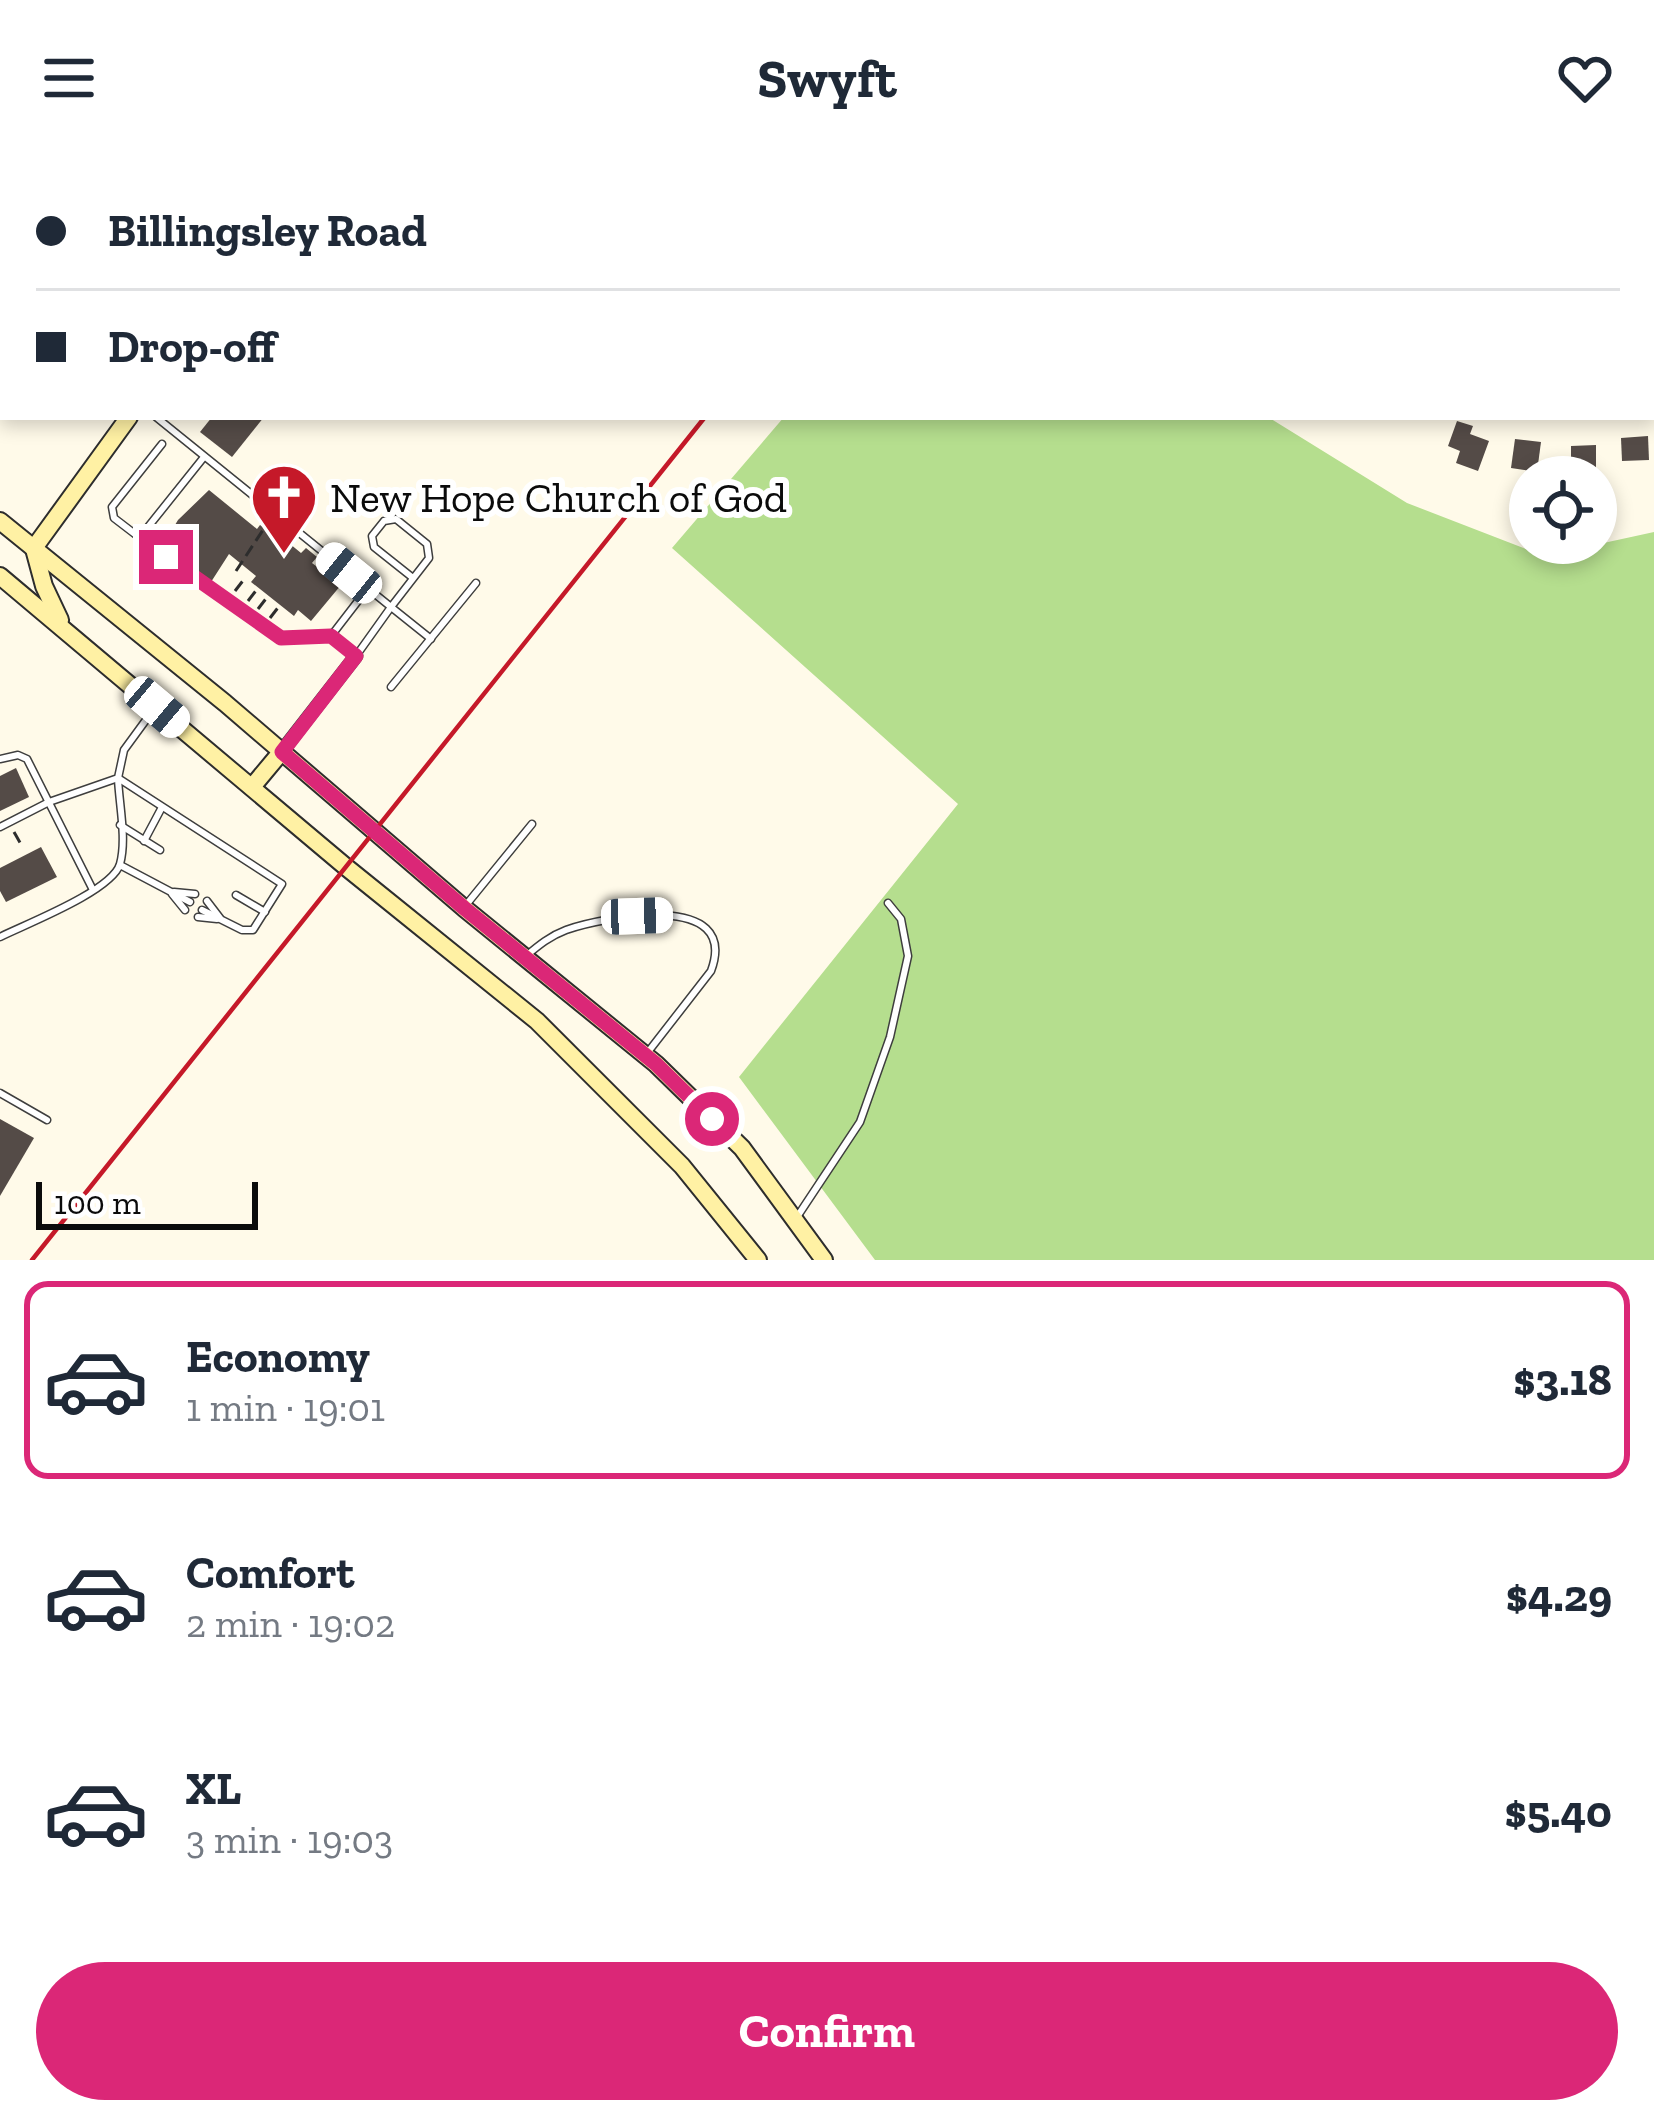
<!DOCTYPE html>
<html lang="en">
<head>
<meta charset="utf-8">
<style>
  :root { --surface:#fff; --page:#f2f2f3; --text:#1f2937; --muted:#747a83; --line:#e0e1e3; --accent:#db2777 }
  body { margin:0; font-family:"Zilla Slab",serif; background:var(--page); color:var(--text); height:100vh; display:flex; flex-direction:column; font-size:45px; white-space:nowrap }
  * { box-sizing:border-box; margin:0 }
  p { font-size:39px; color:var(--muted) }
  .icon { flex:none; width:66px; height:66px; fill:none; stroke:currentColor; stroke-width:2; stroke-linecap:round; stroke-linejoin:round }
  .map { position:relative; height:1104px; overflow:hidden }
  .sheet { display:flex; flex-direction:column; background:var(--surface); flex:1 }
  .sheet>* { flex:none }
  .guide { position:absolute; left:0px; top:0px; width:1656px; height:264px; box-shadow:0 6px 18px #0003; display:grid; align-content:center; height:264px; padding:0 36px; background:var(--surface) }
  .controls { position:absolute; left:1509px; top:300px; display:grid; gap:24px }
  .controls a { display:grid; place-items:center; width:108px; height:108px; border-radius:50%; background:var(--surface); box-shadow:0 6px 18px #0003; font-size:60px }
  .scale { position:absolute; left:36px; bottom:30px; width:222px; box-sizing:border-box; padding-left:12px; border:6px solid #0b0b0b; border-top:0; font-size:33px; line-height:42px; white-space:nowrap; color:#0b0b0b; -webkit-text-stroke:9px #fff; paint-order:stroke }
  .end { position:absolute; width:54px; height:54px; margin:-27px; border:15px solid #db2777; background:#fff; box-shadow:0 0 0 6px #fff }
  .from { border-radius:50% }
  .car { position:absolute; width:36px; height:72px; margin:-36px -18px; border-radius:15px; box-shadow:0 0 9px 3px #0007; background:linear-gradient(#fff 24%,#345 0 40%,#fff 0 76%,#345 0 86%,#fff 0) }
  .guide b { display:flex; align-items:center; gap:42px; height:114px; font-size:45px }
  .guide b+b { border-top:3px solid var(--line) }
  .guide i { width:30px; height:30px; background:var(--text) }
  ul { padding:21px 0 0; list-style:none }
  li { display:flex; align-items:center; gap:36px; height:198px; margin:0 24px 18px; padding:0 12px; border:6px solid transparent; border-radius:24px }
  li div { flex:1 }
  li b { display:block; font-size:45px }
  li em { font-style:normal; font-weight:800 }
  li.current { border-color:var(--accent) }
  li>.icon { width:108px; height:108px; stroke-width:1.5 }
  .cta { display:flex; gap:24px; margin-top:auto; padding:24px 36px }
  .cta a { flex:1; height:138px; border-radius:72px; background:var(--accent); color:#fff; font-size:48px; font-weight:800; line-height:138px; text-align:center }
  header { display:flex; justify-content:space-between; align-items:center; height:156px; padding:0 36px; background:var(--surface); font-size:54px; font-weight:800 }
  .map>svg:first-child { display:block }
  .forest { fill:#b5de8e }
  .building { fill:#544b47 }
  .lines { fill:none; stroke-linecap:round; stroke-linejoin:round }
  .lane-casing { stroke:#3e3e3e; stroke-width:9 }
  .street-casing { stroke:#3e3e3e; stroke-width:15 }
  .secondary-casing { stroke:#2d2d2d; stroke-width:20 }
  .path { stroke:#2d2d2d; stroke-width:3; stroke-dasharray:12 6; stroke-linecap:butt }
  .lane { stroke:#fff; stroke-width:6 }
  .street { stroke:#fff; stroke-width:12 }
  .secondary { stroke:#fff1a4; stroke-width:16 }
  .rail { stroke:#c51929; stroke-width:4.5 }
  .route { stroke:#db2777; stroke-width:15 }
  .labels { text-anchor:middle; dominant-baseline:central; stroke-width:12; stroke-linejoin:round; paint-order:stroke }
  .poi-label { font-size:42px; fill:#0b0b0b; stroke:#fff; text-anchor:start }
</style>
</head>
<body>
<header><svg class="icon" aria-label="menu" viewBox="0 0 24 24"><path d="M4 6h16M4 12h16M4 18h16"/></svg>Swyft<svg class="icon" aria-label="heart" viewBox="0 0 24 24"><path d="M12 20l-8-8c-3-5 5-10 8-4 3-6 11-1 8 4z"/></svg></header>
<div class="map">
<svg width="1654" height="1104" viewBox="0 0 1654 1104">
  <rect width="100%" height="100%" fill="#fffae9"/>
  <path class="forest" d="M784 261H1268L1407 347 1544 400 1654 376V1104H875L739 921 958 648 672 392Z"/>
  <g class="building">
    <path d="M212 261H264L232 301 200 276Z"/>
    <path d="M1457 265 1473 270 1470 278 1489 285 1478 315 1456 307 1460 295 1448 290Z"/>
    <path d="M1648 280 1649 304 1622 305 1621 282Z"/>
    <path d="M1515 283 1541 286 1537 316 1511 312Z"/>
    <path d="M1596 289V313H1571V290Z"/>
    <path d="M209 334 257 373 260 369 270 376 273 374 301 397 306 392 317 401 312 407 341 429 311 465 298 454 294 460 251 426 256 420 229 398 211 426 164 387 178 364Z"/>
    <path d="M16 612 29 641 0 655V620Z"/>
    <path d="M41 691 57 721 6 746 0 735V712Z"/>
    <path d="M0 963 34 982 0 1040Z"/>
  </g>
  <g class="lines">
    <defs>
      <g id="lane">
        <path d="M71 0 75 3"/>
        <path d="M222 0 226 3"/>
        <path d="M804 0 807 3"/>
        <path d="M138 3 141 0"/>
        <path d="M854 3 857 0"/>
        <path d="M156 261 391 451 356 500 331 480 281 482 191 421 114 362 112 351 162 288"/>
        <path d="M140 381 204 301"/>
        <path d="M413 422 374 391 372 380 384 365 396 363 427 388 429 402 391 451 431 483"/>
        <path d="M331 480 368 432"/>
        <path d="M391 531 476 427"/>
        <path d="M0 603 18 599 27 603 93 734"/>
        <path d="M118 622 282 728 253 774H242L202 754"/>
        <path d="M120 669 160 694"/>
        <path d="M0 671 49 646 118 622 124 594 154 553"/>
        <path d="M144 685 161 653"/>
        <path d="M120 709 190 746"/>
        <path d="M174 736 195 738"/>
        <path d="M172 738 185 754"/>
        <path d="M236 739 265 756"/>
        <path d="M207 745 220 762"/>
        <path d="M466 749 532 668"/>
        <path d="M198 761 217 763"/>
        <path d="M0 781C26 768 112 735 120 708 127 683 119 648 118 622"/>
        <path d="M526 800C539 789 550 780 566 774 603 761 741 734 711 815L648 896"/>
        <path d="M0 937 47 964"/>
        <path d="M797 1061 860 966 890 881 908 800 901 763 888 747"/>
      </g>
      <g id="street">
        <path d="M1233 0 1234 3"/>
        <path d="M1476 0 1481 3"/>
        <path d="M1653 242H1654"/>
        <path d="M282 595 356 500"/>
      </g>
      <g id="secondary">
        <path d="M339 3 342 0"/>
        <path d="M0 365 225 547 464 752 656 908 742 992 824 1104"/>
        <path d="M34 392 129 261"/>
        <path d="M34 393 44 430 60 464"/>
        <path d="M0 420 346 711 537 865 682 1010 758 1104"/>
        <path d="M252 631 282 595"/>
      </g>
    </defs>
    <use href="#lane" class="lane-casing"/>
    <use href="#street" class="street-casing"/>
    <use href="#secondary" class="secondary-casing"/>
    <g class="path">
      <path d="M236 415 263 374"/>
      <path d="M235 435 245 422"/>
      <path d="M248 445 258 432"/>
      <path d="M258 453 268 440"/>
      <path d="M270 462 280 449"/>
      <path d="M14 676 22 690"/>
    </g>
    <use href="#lane" class="lane"/>
    <use href="#street" class="street"/>
    <use href="#secondary" class="secondary"/>
    <g class="rail">
      <path d="M911 3 913 0"/>
      <path d="M32 1104 705 261"/>
    </g>
  </g>
  <g class="lines">
    <path class="route" d="M166 401 281 482 331 480 356 500 282 596 464 752 656 908 712 963"/>
  </g>
  <defs>
    <symbol id="church-pin" viewBox="-11 -11 22 30"><path d="M0 17L-7.5 6A9.5 9.5 0 1 1 7.5 6Z" fill="#c51929" stroke="#fff"/><path d="M-1.2-6h2.4v3.5h3.3v2.4h-3.3V6h-2.4V-.1h-3.3v-2.4h3.3Z" fill="#fff"/></symbol>
  </defs>
  <g fill-rule="evenodd">
    <use href="#church-pin" x="246" y="303" width="76" height="104"/>
  </g>
  <g class="labels">
    <g class="poi-label">
      <text x="330" y="341">New Hope Church of God</text>
    </g>
  </g>
</svg>
<div class="controls">
<a><svg class="icon" aria-label="locate" viewBox="0 0 24 24"><circle cx="12" cy="12" r="6"/><path d="M12 2v4M12 18v4M2 12h4M18 12h4"/></svg></a>
</div>
<div class="scale">100 m</div>
<i class="end from" style="left:712px;top:963px"></i>
<i class="end" style="left:166px;top:401px"></i>
<i class="car" style="left:349px;top:417px;rotate:309deg"></i>
<i class="car" style="left:157px;top:551px;rotate:130deg"></i>
<i class="car" style="left:637px;top:760px;rotate:88deg"></i>
<div class="guide">
<b><i class="from"></i>Billingsley Road</b>
<b><i></i>Drop-off</b>
</div>
</div>
<section class="sheet">
<ul>
<li class="current"><svg class="icon" aria-label="car" viewBox="0 0 24 24"><path d="M5 17H2v-5l4-1 3-4h7l3 4 3 1v5h-3M9 17h6M6 11h13"/><circle cx="7" cy="17" r="2"/><circle cx="17" cy="17" r="2"/></svg><div><b>Economy</b><p>1 min · 19:01</p></div><em>$3.18</em></li>
<li><svg class="icon" aria-label="car" viewBox="0 0 24 24"><path d="M5 17H2v-5l4-1 3-4h7l3 4 3 1v5h-3M9 17h6M6 11h13"/><circle cx="7" cy="17" r="2"/><circle cx="17" cy="17" r="2"/></svg><div><b>Comfort</b><p>2 min · 19:02</p></div><em>$4.29</em></li>
<li><svg class="icon" aria-label="car" viewBox="0 0 24 24"><path d="M5 17H2v-5l4-1 3-4h7l3 4 3 1v5h-3M9 17h6M6 11h13"/><circle cx="7" cy="17" r="2"/><circle cx="17" cy="17" r="2"/></svg><div><b>XL</b><p>3 min · 19:03</p></div><em>$5.40</em></li>
</ul>
<div class="cta"><a>Confirm</a></div>
</section>
</body>
</html>
